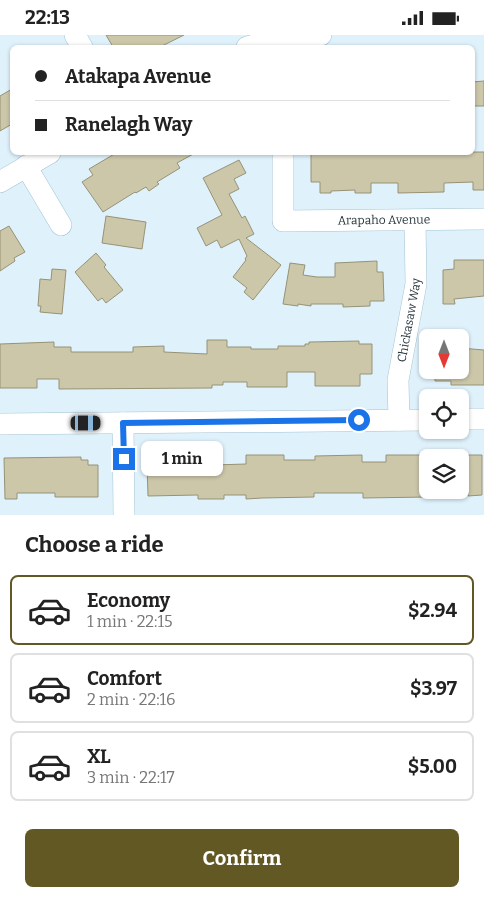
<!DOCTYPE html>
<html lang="en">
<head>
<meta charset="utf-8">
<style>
  :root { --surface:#fff; --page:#f6f6f6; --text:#222; --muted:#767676; --line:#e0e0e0; --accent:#615824 }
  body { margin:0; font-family:Bitter,serif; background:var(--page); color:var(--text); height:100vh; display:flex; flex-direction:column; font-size:19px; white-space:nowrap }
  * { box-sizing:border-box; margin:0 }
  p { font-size:16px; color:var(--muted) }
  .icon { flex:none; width:28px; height:28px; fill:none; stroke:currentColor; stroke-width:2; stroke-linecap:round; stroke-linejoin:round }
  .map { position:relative; height:480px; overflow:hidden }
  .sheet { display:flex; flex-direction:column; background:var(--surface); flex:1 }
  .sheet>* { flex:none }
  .top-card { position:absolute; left:10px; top:10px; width:465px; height:110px; border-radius:8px; box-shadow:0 1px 4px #0004; display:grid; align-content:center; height:110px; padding:0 25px; background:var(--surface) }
  .needle { width:32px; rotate:180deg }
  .controls { position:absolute; left:419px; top:294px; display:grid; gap:10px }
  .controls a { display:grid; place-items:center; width:50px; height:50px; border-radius:8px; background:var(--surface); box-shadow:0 1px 4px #0004; font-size:25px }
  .end { position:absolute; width:22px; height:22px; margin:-11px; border:6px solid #1a73e8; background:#fff; box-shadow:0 0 0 2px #fff }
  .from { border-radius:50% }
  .bubble { position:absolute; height:35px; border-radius:8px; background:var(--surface); box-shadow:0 1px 4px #0004; font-size:16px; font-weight:700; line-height:35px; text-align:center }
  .car { position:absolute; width:15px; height:30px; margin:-15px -8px; border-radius:6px; box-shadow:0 0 4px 1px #0007; background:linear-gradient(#222 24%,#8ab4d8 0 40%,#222 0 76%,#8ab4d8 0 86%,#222 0) }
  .top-card b { display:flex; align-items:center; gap:18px; height:48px; font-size:19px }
  .top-card b+b { border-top:1px solid var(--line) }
  .top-card i { width:12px; height:12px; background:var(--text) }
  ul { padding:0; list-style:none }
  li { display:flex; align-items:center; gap:15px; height:70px; margin:0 10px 8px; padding:0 15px; border:2px solid var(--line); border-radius:8px }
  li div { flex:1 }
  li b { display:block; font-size:19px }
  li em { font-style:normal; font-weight:700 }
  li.current { border-color:var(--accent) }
  li>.icon { width:45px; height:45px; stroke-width:1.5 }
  h2 { padding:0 25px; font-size:22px; line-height:60px }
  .action { display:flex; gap:10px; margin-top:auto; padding:10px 25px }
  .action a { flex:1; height:58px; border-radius:8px; background:var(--accent); color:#fff; font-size:20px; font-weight:700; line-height:58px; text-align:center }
  .status { display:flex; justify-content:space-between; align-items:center; height:35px; padding:0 25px; background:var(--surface); direction:ltr }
  .status svg { height:14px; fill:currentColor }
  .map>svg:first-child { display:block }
  .building { fill:#ccc7a9; stroke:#979276 }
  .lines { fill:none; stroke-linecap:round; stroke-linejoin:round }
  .minor-casing { stroke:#a4c3d4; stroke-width:22 }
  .minor { stroke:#fff; stroke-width:21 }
  .route { stroke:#1a73e8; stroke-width:6 }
  .labels { text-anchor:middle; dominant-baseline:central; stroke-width:5; stroke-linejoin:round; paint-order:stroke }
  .street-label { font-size:12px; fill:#29363c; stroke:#dff2fc }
</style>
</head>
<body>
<div class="status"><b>22:13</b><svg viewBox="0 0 49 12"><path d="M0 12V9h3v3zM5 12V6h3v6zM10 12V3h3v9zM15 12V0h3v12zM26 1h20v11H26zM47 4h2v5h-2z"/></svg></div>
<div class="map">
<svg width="484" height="480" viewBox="0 0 484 480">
  <rect width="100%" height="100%" fill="#dff2fc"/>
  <g class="building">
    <path d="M106 0H184L160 12H113Z"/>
    <path d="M484 46V71H472V47Z"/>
    <path d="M12 54V89L0 96V61Z"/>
    <path d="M484 117V155H473V147L444 148V157L398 158V148H371V158H355V155L331 156V158H320V147H311V118Z"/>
    <path d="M116 118H195L177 128 180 133 157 147 159 149 149 156 146 152 136 158 135 157 103 177 82 147 93 140 89 134Z"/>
    <path d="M239 125 246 138 234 144 239 154 229 159 242 183 245 181 254 199 246 203 281 230 253 265 244 257 247 253 233 242 246 225 245 224 247 221 239 204 221 213 217 205 206 211 197 193 222 180 203 143Z"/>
    <path d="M106 181 146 187 142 214 102 208Z"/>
    <path d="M9 191 25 217 14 223 15 226 0 236V196Z"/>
    <path d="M96 218 106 230 104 232 123 255 106 268 102 263 98 266 75 237Z"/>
    <path d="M454 225H484V261L454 264 455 269H443V235L454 234Z"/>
    <path d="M377 226V237H383L384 266H370V271L343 272V269H311V271L298 269V271L283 269 290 228 305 230 303 240 317 242H335V228Z"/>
    <path d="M52 234 66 235 62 279 40 277 41 271H38L40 244 51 245Z"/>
    <path d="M207 305H227V312H251V314H278V311H305V309H309V307L359 306V309H372V339H360V351H315V337H287V352H247V347H223V350H212V353L59 354V344H37V353H0V309L54 307V312H71V317H133V312L164 311V317L207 319Z"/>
    <path d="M460 313 484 315V350H451V346H435V335H460Z"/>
    <path d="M198 420H213V430L246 429V420H284V425H315V421L362 420V427H386V420H428V462L363 463V458H314V462L262 463 246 464V460H224V464H198V460L148 461 147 430H158V425H165V422H198Z"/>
    <path d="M468 420H482V460L468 461V457L460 458V428H468Z"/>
    <path d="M81 422V425H88V430H98V462H55V458H17V464H5L4 423Z"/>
  </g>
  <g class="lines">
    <defs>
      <g id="minor">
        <path d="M75 0 82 12"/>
        <path d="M247 12C272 5 296 2 321 0"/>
        <path id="s1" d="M283 118V186L484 184"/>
        <path d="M26 131 61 190"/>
        <path d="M0 147 50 118"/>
        <path d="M460 384H484"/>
        <path id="s2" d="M399 385 398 345 416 249 415 185"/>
        <path d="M123 388 124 480"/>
        <path d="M0 389 428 385"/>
      </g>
    </defs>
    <use href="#minor" class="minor-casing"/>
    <use href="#minor" class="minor"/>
  </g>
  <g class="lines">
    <path class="route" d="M124 424 123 388 359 385"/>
  </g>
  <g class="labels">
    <g class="street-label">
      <text stroke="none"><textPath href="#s1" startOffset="169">Arapaho Avenue</textPath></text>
      <text stroke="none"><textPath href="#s2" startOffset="101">Chickasaw Way</textPath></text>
    </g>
  </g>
</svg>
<div class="controls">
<a><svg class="needle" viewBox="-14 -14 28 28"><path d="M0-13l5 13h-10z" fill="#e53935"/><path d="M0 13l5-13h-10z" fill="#767676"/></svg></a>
<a><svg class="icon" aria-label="locate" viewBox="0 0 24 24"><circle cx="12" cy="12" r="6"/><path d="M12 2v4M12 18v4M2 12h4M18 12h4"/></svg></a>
<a><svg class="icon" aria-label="layers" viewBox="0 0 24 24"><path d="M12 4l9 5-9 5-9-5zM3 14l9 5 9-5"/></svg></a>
</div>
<i class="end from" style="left:359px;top:385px"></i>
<i class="end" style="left:124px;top:424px"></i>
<div class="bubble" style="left:141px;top:406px;width:82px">1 min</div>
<i class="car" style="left:86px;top:388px;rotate:90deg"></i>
<div class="top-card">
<b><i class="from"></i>Atakapa Avenue</b>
<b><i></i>Ranelagh Way</b>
</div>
</div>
<section class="sheet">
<h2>Choose a ride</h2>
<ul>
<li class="current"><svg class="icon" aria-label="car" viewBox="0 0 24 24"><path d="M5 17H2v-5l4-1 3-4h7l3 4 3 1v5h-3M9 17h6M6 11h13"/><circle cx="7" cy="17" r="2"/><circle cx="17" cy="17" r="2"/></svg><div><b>Economy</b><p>1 min · 22:15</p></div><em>$2.94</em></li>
<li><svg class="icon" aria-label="car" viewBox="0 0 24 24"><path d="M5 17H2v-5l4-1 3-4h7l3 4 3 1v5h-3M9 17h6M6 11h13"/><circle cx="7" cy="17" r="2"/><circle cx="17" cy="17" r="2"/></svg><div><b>Comfort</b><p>2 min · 22:16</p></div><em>$3.97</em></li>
<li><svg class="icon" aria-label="car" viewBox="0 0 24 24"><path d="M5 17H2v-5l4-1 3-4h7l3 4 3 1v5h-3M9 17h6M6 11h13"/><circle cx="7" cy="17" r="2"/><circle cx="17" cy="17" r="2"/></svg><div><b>XL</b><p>3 min · 22:17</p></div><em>$5.00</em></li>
</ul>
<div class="action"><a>Confirm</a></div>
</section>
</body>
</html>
